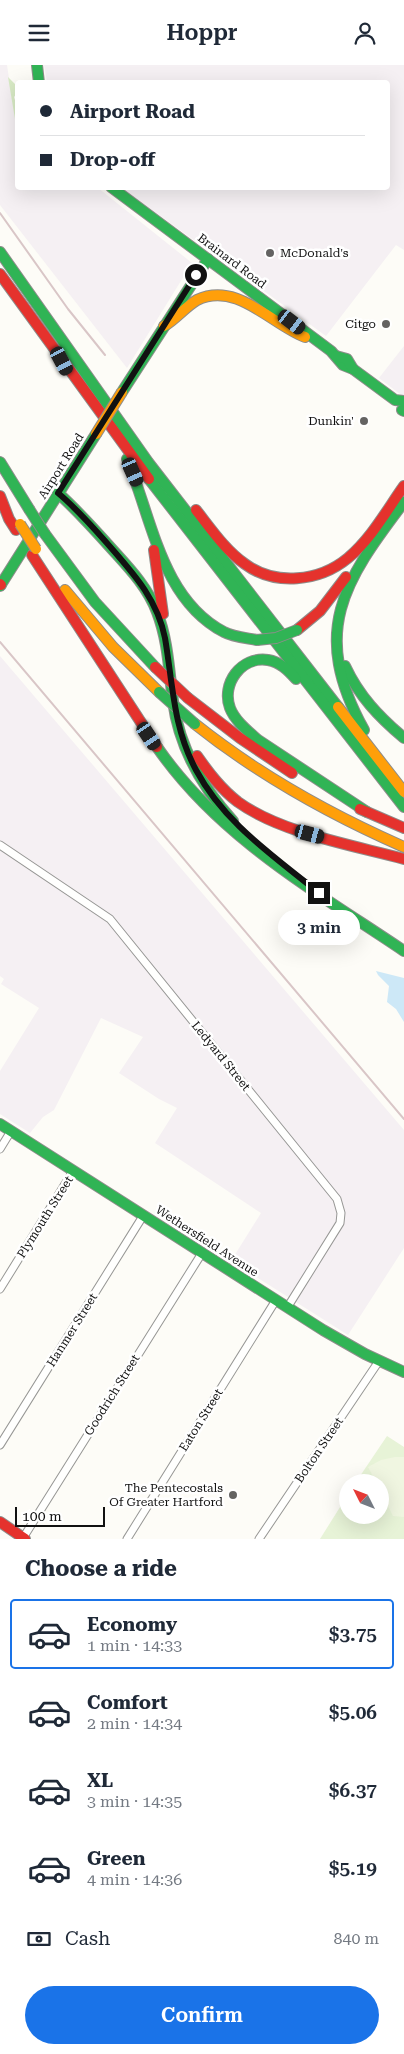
<!DOCTYPE html>
<html lang="en">
<head>
<meta charset="utf-8">
<style>
  :root { --surface:#fff; --page:#f6f6f7; --text:#1f2937; --muted:#747a83; --line:#e0e1e3; --accent:#1a73e8 }
  body { margin:0; font-family:"Roboto Serif",serif; background:var(--page); color:var(--text); height:100vh; display:flex; flex-direction:column; font-size:19px; white-space:nowrap }
  * { box-sizing:border-box; margin:0 }
  p { font-size:16px; color:var(--muted) }
  .icon { flex:none; width:28px; height:28px; fill:none; stroke:currentColor; stroke-width:2; stroke-linecap:round; stroke-linejoin:round }
  .map { position:relative; height:1474px; overflow:hidden }
  .sheet { display:flex; flex-direction:column; background:var(--surface); flex:1 }
  .sheet>* { flex:none }
  .guide { position:absolute; left:15px; top:15px; width:375px; height:110px; border-radius:5px; box-shadow:0 5px 20px #0002; display:grid; align-content:center; height:110px; padding:0 25px; background:var(--surface) }
  .needle { width:32px; rotate:312deg }
  .fabs { position:absolute; left:339px; top:1409px; display:grid; gap:10px }
  .fabs a { display:grid; place-items:center; width:50px; height:50px; border-radius:50%; background:var(--surface); box-shadow:0 5px 20px #0002; font-size:25px }
  .scale { position:absolute; left:15px; bottom:12px; width:90px; box-sizing:border-box; padding-left:5px; border:2px solid #111; border-top:0; font-size:14px; line-height:18px; white-space:nowrap; color:#111; -webkit-text-stroke:4px #fff; paint-order:stroke }
  .end { position:absolute; width:22px; height:22px; margin:-11px; border:6px solid #111; background:#fff; box-shadow:0 0 0 2px #fff }
  .from { border-radius:50% }
  .bubble { position:absolute; height:35px; border-radius:18px; background:var(--surface); box-shadow:0 5px 20px #0002; font-size:16px; font-weight:600; line-height:35px; text-align:center }
  .car { position:absolute; width:15px; height:30px; margin:-15px -8px; border-radius:6px; box-shadow:0 0 4px 1px #0007; background:linear-gradient(#222 24%,#8ab4d8 0 40%,#222 0 76%,#8ab4d8 0 86%,#222 0) }
  .guide b { display:flex; align-items:center; gap:18px; height:48px; font-size:19px }
  .guide b+b { border-top:1px solid var(--line) }
  .guide i { width:12px; height:12px; background:var(--text) }
  ul { padding:0; list-style:none }
  li { display:flex; align-items:center; gap:15px; height:70px; margin:0 10px 8px; padding:0 15px; border:2px solid transparent; border-radius:5px }
  li div { flex:1 }
  li b { display:block; font-size:19px }
  li em { font-style:normal; font-weight:600 }
  li.selected { border-color:var(--accent) }
  li>.icon { width:45px; height:45px; stroke-width:1.5 }
  h2 { padding:0 25px; font-size:22px; line-height:60px }
  .pay { display:flex; align-items:center; gap:12px; height:55px; padding:0 25px; font-size:19px }
  .pay p { margin-inline-start:auto }
  .primary-button { display:flex; gap:10px; margin-top:auto; padding:10px 25px }
  .primary-button a { flex:1; height:58px; border-radius:30px; background:var(--accent); color:#fff; font-size:20px; font-weight:600; line-height:58px; text-align:center }
  header { display:flex; justify-content:space-between; align-items:center; height:65px; padding:0 25px; background:var(--surface); font-size:22px; font-weight:600 }
  .map>svg:first-child { display:block }
  .industrial { fill:#f5f0f3 }
  .green { fill:#e7f3d7 }
  .forest { fill:#d8eac5 }
  .pitch { fill:#f0f6e1 }
  .water { fill:#cde8f7 }
  .lines { fill:none; stroke-linecap:round; stroke-linejoin:round }
  .street-casing { stroke:#979795; stroke-width:9 }
  .fast-casing { stroke:#8e8d8b; stroke-width:12 }
  .slow-casing { stroke:#8e8d8b; stroke-width:12 }
  .jam-casing { stroke:#8e8d8b; stroke-width:12 }
  .street { stroke:#fffffe; stroke-width:7 }
  .fast { stroke:#30b455; stroke-width:10 }
  .slow { stroke:#ff9f0a; stroke-width:10 }
  .jam { stroke:#e5322d; stroke-width:10 }
  .rail { stroke:#d9c6c7; stroke-width:2 }
  .fast-bridge-casing { stroke:#8e8d8b; stroke-width:12; stroke-linecap:butt }
  .slow-bridge-casing { stroke:#8e8d8b; stroke-width:12; stroke-linecap:butt }
  .jam-bridge-casing { stroke:#8e8d8b; stroke-width:12; stroke-linecap:butt }
  .fast-bridge { stroke:#30b455; stroke-width:10 }
  .slow-bridge { stroke:#ff9f0a; stroke-width:10 }
  .jam-bridge { stroke:#e5322d; stroke-width:10 }
  .route { stroke:#111; stroke-width:6 }
  .poi-dot { fill:#646362; stroke:#fff; stroke-width:2 }
  .labels { text-anchor:middle; dominant-baseline:central; stroke-width:5; stroke-linejoin:round; paint-order:stroke }
  .poi-label { font-size:12px; fill:#111; stroke:#fff; text-anchor:end }
  .street-label { font-size:12px; fill:#111; stroke:#fff }
</style>
</head>
<body>
<header><svg class="icon" aria-label="menu" viewBox="0 0 24 24"><path d="M4 6h16M4 12h16M4 18h16"/></svg>Hoppr<svg class="icon" aria-label="person" viewBox="0 0 24 24"><circle cx="12" cy="8" r="4"/><path d="M4 21q1-7 8-7t8 7"/></svg></header>
<div class="map">
<svg width="404" height="1474" viewBox="0 0 404 1474">
  <rect width="100%" height="100%" fill="#fdfcf7"/>
  <g class="industrial">
    <path d="M0 0H7L15 54 17 59 18 122 98 123 192 198 127 303 0 140Z"/>
    <path d="M44 0H404V185L396 180 326 271 122 123 388 122V18L47 17Z"/>
    <path d="M404 281V332L379 313Z"/>
    <path d="M0 591 404 1065V1183L348 1270 231 1196 261 1148 155 1078 177 1043 159 1034 119 1008 143 972 101 953 54 1045 43 1052 30 1068 0 1049V1006L39 943 1 919 4 914 0 911Z"/>
  </g>
  <path class="green" d="M387 1371 404 1382V1474H320L347 1431 348 1450H380V1418L356 1417Z"/>
  <path class="forest" d="M8 12 17 21V28L14 32 17 42V59L15 54Z"/>
  <path class="pitch" d="M395 1392H404V1452L393 1451 380 1425V1418L376 1417 368 1402 381 1395Z"/>
  <path class="water" d="M376 906 404 913V957L396 944 387 937 389 921 378 910Z"/>
  <g class="lines">
    <defs>
      <g id="street">
        <path d="M0 780 110 854 337 1134 341 1148 340 1158 287 1243"/>
        <path d="M0 1084 11 1066"/>
        <path d="M0 1224 73 1106"/>
        <path d="M0 1380 143 1151"/>
        <path d="M23 1473 202 1188"/>
        <path d="M127 1474 276 1235"/>
        <path d="M259 1474 379 1296"/>
      </g>
      <g id="fast">
        <path d="M37 0 39 18"/>
        <path d="M111 122 331 286 343 300 353 304 395 335 404 336"/>
        <path d="M0 187 148 397 338 642"/>
        <path d="M336 291 347 294 353 304"/>
        <path d="M122 327 208 194"/>
        <path d="M402 345 404 346"/>
        <path d="M127 394C152 453 161 534 224 567 233 572 247 573 257 575"/>
        <path d="M0 397 29 444"/>
        <path d="M149 414 404 742"/>
        <path d="M58 428C77 445 94 464 111 483 128 502 147 521 157 547 168 575 169 606 173 636 179 682 202 722 233 756"/>
        <path d="M45 469 95 537 155 602"/>
        <path d="M0 521 96 369"/>
        <path d="M345 601C359 631 379 652 404 673"/>
        <path d="M296 614C288 605 280 597 268 595 241 591 221 619 230 643 235 656 248 666 258 675L367 747"/>
        <path d="M364 665C310 567 343 517 404 437"/>
        <path d="M157 682C219 772 315 826 404 886"/>
        <path d="M0 1059 323 1265 365 1289 404 1307"/>
      </g>
      <g id="slow">
        <path d="M164 261C176 254 185 242 197 235 237 216 271 259 305 272"/>
        <path d="M65 525 113 582 159 627"/>
        <path d="M338 642 404 727"/>
        <path d="M195 659C259 710 329 749 404 782"/>
      </g>
      <g id="jam">
        <path d="M0 209 149 414"/>
        <path d="M0 431 9 454 16 465"/>
        <path d="M196 445C211 464 225 485 245 499 275 521 319 517 348 493 371 474 387 445 404 421"/>
        <path d="M154 485 163 549"/>
        <path d="M32 490 157 682"/>
        <path d="M0 519 1 520"/>
        <path d="M297 565 320 546 346 512"/>
        <path d="M188 633 240 673 292 708"/>
        <path d="M197 691C209 708 221 724 238 737 281 768 352 780 404 794"/>
        <path d="M360 744 404 763"/>
        <path d="M0 1457 25 1474"/>
      </g>
    </defs>
    <use href="#street" class="street-casing"/>
    <use href="#fast" class="fast-casing"/>
    <use href="#slow" class="slow-casing"/>
    <use href="#jam" class="jam-casing"/>
    <use href="#street" class="street"/>
    <use href="#fast" class="fast"/>
    <use href="#slow" class="slow"/>
    <use href="#jam" class="jam"/>
    <g class="rail">
      <path d="M0 148 68 244 105 290"/>
      <path d="M0 577 404 1054"/>
    </g>
    <defs>
      <g id="fast-bridge">
        <path d="M29 444 45 469"/>
        <path d="M257 575 276 573 297 565"/>
        <path d="M159 627 195 659"/>
      </g>
      <g id="slow-bridge">
        <path d="M96 369 122 327"/>
        <path d="M20 459 36 484"/>
      </g>
      <path id="jam-bridge" d="M155 602 188 633"/>
    </defs>
    <use href="#fast-bridge" class="fast-bridge-casing"/>
    <use href="#slow-bridge" class="slow-bridge-casing"/>
    <use href="#jam-bridge" class="jam-bridge-casing"/>
    <use href="#fast-bridge" class="fast-bridge"/>
    <use href="#slow-bridge" class="slow-bridge"/>
    <use href="#jam-bridge" class="jam-bridge"/>
  </g>
  <g class="lines">
    <path class="route" d="M196 210 58 428C76 443 91 460 106 477 132 507 157 533 165 573 173 620 173 662 196 705 225 759 273 790 319 828"/>
  </g>
  <g class="poi-dot">
    <circle cx="270" cy="188" r="5"/>
    <circle cx="386" cy="259" r="5"/>
    <circle cx="364" cy="356" r="5"/>
    <circle cx="233" cy="1430" r="5"/>
  </g>
  <g class="labels">
    <g class="poi-label">
      <text x="280" y="188" text-anchor="start">McDonald's</text>
      <text x="376" y="259">Citgo</text>
      <text x="354" y="356">Dunkin'</text>
      <text x="223" y="1423">The Pentecostals<tspan x="223" dy="14">Of Greater Hartford</tspan></text>
    </g>
    <g class="street-label">
      <text transform="translate(232 196) rotate(37)">Brainard Road</text>
      <text transform="translate(61 401) rotate(-58)">Airport Road</text>
      <text transform="translate(221 991) rotate(51)">Ledyard Street</text>
      <text transform="translate(45 1152) rotate(-58)">Plymouth Street</text>
      <text transform="translate(207 1176) rotate(33)">Wethersfield Avenue</text>
      <text transform="translate(72 1265) rotate(-58)">Hanmer Street</text>
      <text transform="translate(112 1330) rotate(-58)">Goodrich Street</text>
      <text transform="translate(201 1355) rotate(-58)">Eaton Street</text>
      <text transform="translate(319 1385) rotate(-56)">Bolton Street</text>
    </g>
  </g>
</svg>
<div class="fabs">
<a><svg class="needle" viewBox="-14 -14 28 28"><path d="M0-13l5 13h-10z" fill="#e53935"/><path d="M0 13l5-13h-10z" fill="#747a83"/></svg></a>
</div>
<div class="scale">100 m</div>
<i class="end from" style="left:196px;top:210px"></i>
<i class="end" style="left:319px;top:828px"></i>
<div class="bubble" style="left:278px;top:845px;width:82px">3 min</div>
<i class="car" style="left:292px;top:257px;rotate:127deg"></i>
<i class="car" style="left:62px;top:296px;rotate:152deg"></i>
<i class="car" style="left:133px;top:407px;rotate:156deg"></i>
<i class="car" style="left:149px;top:671px;rotate:146deg"></i>
<i class="car" style="left:310px;top:769px;rotate:105deg"></i>
<div class="guide">
<b><i class="from"></i>Airport Road</b>
<b><i></i>Drop-off</b>
</div>
</div>
<section class="sheet">
<h2>Choose a ride</h2>
<ul>
<li class="selected"><svg class="icon" aria-label="car" viewBox="0 0 24 24"><path d="M5 17H2v-5l4-1 3-4h7l3 4 3 1v5h-3M9 17h6M6 11h13"/><circle cx="7" cy="17" r="2"/><circle cx="17" cy="17" r="2"/></svg><div><b>Economy</b><p>1 min · 14:33</p></div><em>$3.75</em></li>
<li><svg class="icon" aria-label="car" viewBox="0 0 24 24"><path d="M5 17H2v-5l4-1 3-4h7l3 4 3 1v5h-3M9 17h6M6 11h13"/><circle cx="7" cy="17" r="2"/><circle cx="17" cy="17" r="2"/></svg><div><b>Comfort</b><p>2 min · 14:34</p></div><em>$5.06</em></li>
<li><svg class="icon" aria-label="car" viewBox="0 0 24 24"><path d="M5 17H2v-5l4-1 3-4h7l3 4 3 1v5h-3M9 17h6M6 11h13"/><circle cx="7" cy="17" r="2"/><circle cx="17" cy="17" r="2"/></svg><div><b>XL</b><p>3 min · 14:35</p></div><em>$6.37</em></li>
<li><svg class="icon" aria-label="car" viewBox="0 0 24 24"><path d="M5 17H2v-5l4-1 3-4h7l3 4 3 1v5h-3M9 17h6M6 11h13"/><circle cx="7" cy="17" r="2"/><circle cx="17" cy="17" r="2"/></svg><div><b>Green</b><p>4 min · 14:36</p></div><em>$5.19</em></li>
</ul>
<div class="pay"><svg class="icon" aria-label="cash" viewBox="0 0 24 24"><path d="M3 7h18v10H3z"/><circle cx="12" cy="12" r="2"/></svg>Cash<p>840 m</p></div>
<div class="primary-button"><a>Confirm</a></div>
</section>
</body>
</html>
